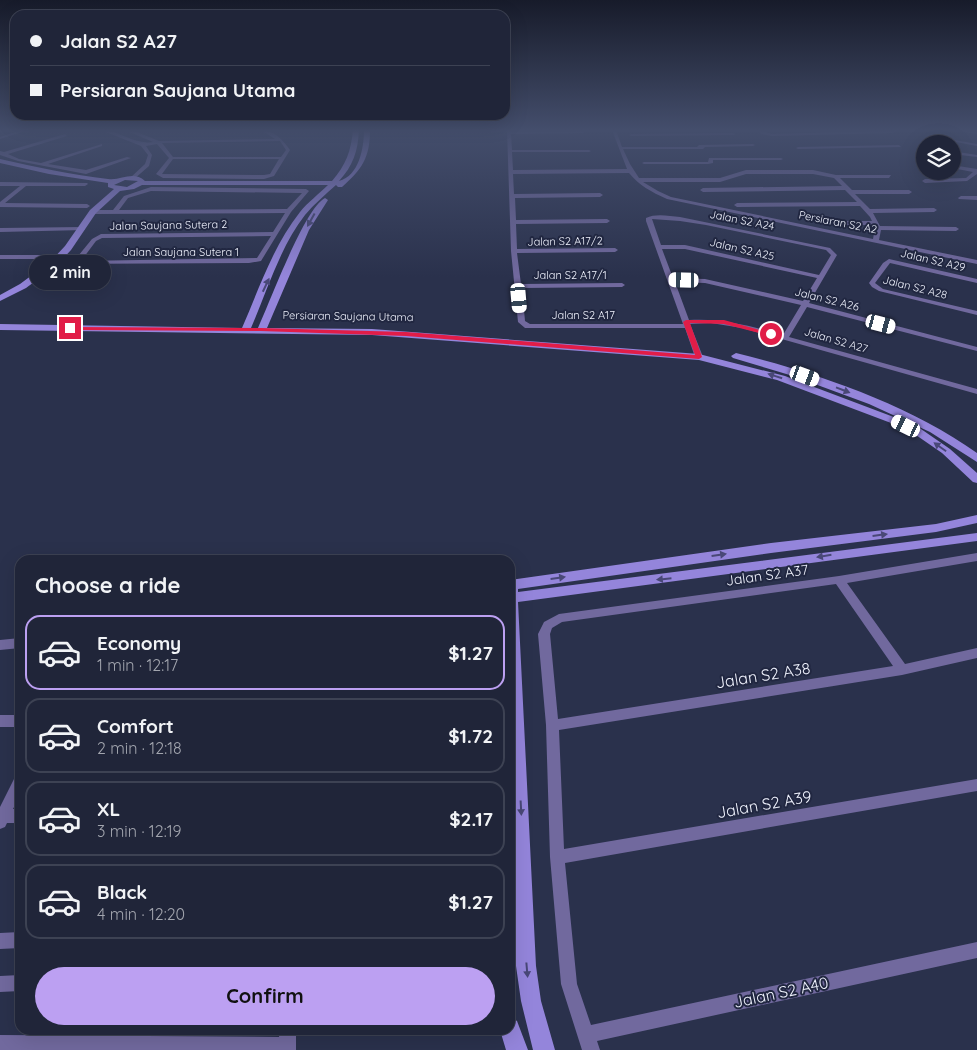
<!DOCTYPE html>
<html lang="en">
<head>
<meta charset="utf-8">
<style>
  :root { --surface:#202539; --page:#2d3144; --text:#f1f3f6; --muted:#a2a5ae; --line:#3d4253; --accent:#bca0f2 }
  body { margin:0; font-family:Quicksand,sans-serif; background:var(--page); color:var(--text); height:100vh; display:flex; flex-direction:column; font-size:19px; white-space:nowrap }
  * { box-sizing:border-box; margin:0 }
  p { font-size:16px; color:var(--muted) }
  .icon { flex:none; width:28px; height:28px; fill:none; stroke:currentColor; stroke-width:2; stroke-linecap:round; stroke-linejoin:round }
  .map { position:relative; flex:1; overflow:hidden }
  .side { position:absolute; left:15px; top:555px; width:500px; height:480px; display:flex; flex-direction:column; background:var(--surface); border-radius:15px; box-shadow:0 5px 20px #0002,0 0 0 1px var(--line) }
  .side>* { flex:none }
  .banner { position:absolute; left:10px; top:10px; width:500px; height:110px; border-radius:15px; box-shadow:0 5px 20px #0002,0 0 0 1px var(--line); display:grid; align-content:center; height:110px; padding:0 20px; background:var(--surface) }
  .fabs { position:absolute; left:916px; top:135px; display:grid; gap:10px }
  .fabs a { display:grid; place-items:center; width:45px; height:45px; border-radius:50%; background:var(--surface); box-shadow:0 5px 20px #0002,0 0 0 1px var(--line); font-size:25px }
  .end { position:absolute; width:22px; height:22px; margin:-11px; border:6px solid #e11d48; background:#fff; box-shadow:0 0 0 2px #fff }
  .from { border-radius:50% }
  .bubble { position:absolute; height:35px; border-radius:18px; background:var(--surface); box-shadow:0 5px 20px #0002,0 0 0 1px var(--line); font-size:16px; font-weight:800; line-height:35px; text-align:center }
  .car { position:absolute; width:15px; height:30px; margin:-15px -8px; border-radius:6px; box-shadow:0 0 4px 1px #0007; background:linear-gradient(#fff 24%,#345 0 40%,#fff 0 76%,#345 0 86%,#fff 0) }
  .banner b { display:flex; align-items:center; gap:18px; height:48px; font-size:19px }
  .banner b+b { border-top:1px solid var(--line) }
  .banner i { width:12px; height:12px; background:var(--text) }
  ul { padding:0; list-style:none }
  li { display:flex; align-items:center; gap:15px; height:75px; margin:0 10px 8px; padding:0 10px; border:2px solid var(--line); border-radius:15px }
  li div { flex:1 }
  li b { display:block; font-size:19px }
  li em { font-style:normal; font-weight:800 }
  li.active { border-color:var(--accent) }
  li>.icon { width:45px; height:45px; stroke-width:1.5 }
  h2 { padding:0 20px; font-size:22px; line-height:60px }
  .cta { display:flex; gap:10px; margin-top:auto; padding:10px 20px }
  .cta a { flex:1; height:58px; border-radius:30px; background:var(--accent); color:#111; font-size:20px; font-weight:800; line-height:58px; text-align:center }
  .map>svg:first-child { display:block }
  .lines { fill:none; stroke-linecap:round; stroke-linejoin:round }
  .street { fill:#71699e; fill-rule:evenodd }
  .secondary { fill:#9485db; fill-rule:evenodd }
  .oneway { fill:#494877 }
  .route { fill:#e11d48 }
  .labels { text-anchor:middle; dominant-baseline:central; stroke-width:4; stroke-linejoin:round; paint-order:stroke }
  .far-street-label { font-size:11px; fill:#eff2fd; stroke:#212741 }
  .street-label { font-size:14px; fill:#eff2fd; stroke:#212741 }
  .near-street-label { font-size:16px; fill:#eff2fd; stroke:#212741 }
</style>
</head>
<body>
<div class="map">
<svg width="977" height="1050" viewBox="0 0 977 1050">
  <rect width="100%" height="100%" fill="#2a314c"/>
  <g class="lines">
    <g class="street">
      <path d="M21 130H28L0 139V137Z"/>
      <path d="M101 130C119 130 134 145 153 142L125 130H132L159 141 275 139 261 130C274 130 283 140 290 150L274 176 264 179 163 178 156 174 169 158 157 144 146 146 152 155 149 166 133 180 130 178 145 164 148 155 141 146ZM280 141 286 150 281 157H173L162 143ZM173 159H279L270 174 264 175 162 174Z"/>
      <path d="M507 130H511V132L582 131 584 133 511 134 512 150H589L591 151 589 152H512L513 170 627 169 612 130H616L622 147H697L699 145 753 144 755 145 753 146 705 147 703 149H623L630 164 639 178H720L746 170H813L836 175H891L889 178H840L852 190H909L912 192 909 194H855L870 209 934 208 937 210 934 212 873 213 880 226 956 227 959 229 956 231 881 230 879 240 977 260V264L667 199C651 192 639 185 629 173L513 174 514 194 600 193 603 195 600 197 515 198 516 220 607 219 610 221 607 223 516 224 517 249 615 248 618 250 615 252 517 253 521 284 622 283 625 285 622 287 522 288 525 321 530 324H683L646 221V218C656 213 669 216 680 217L830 248 837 255 809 303 977 347V351L807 307 789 337 977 389V394L742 328 711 323 690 324 703 357 699 359 695 357 685 328H525L518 322 511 251ZM746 174H813L834 178 842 186 703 188 700 190 703 192 845 190 857 202 737 203 734 205 737 207 860 206 870 217 872 221H833L830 223 833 225H874L875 228 873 239 671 197 658 191 643 182H720ZM652 219 680 221 706 225 826 250 831 255 819 275 685 245H661ZM662 249H685L817 278 803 301 705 279 673 278ZM675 282 705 283 801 305 783 335C751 326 722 318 689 320Z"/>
      <path d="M759 130 772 134 900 130 892 133 772 136 761 134Z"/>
      <path d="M958 130 977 132V134L960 131Z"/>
      <path d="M733 133 735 135 631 136 629 135 631 134Z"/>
      <path d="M65 134 67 136 8 154 19 159 41 163 102 144V146L48 164 86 170 127 157 131 158 86 174 18 161 0 155V151L4 152Z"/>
      <path d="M938 137 977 144V146L940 139Z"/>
      <path d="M899 145 901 147 798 149 796 148 798 147Z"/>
      <path d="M952 151 977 155V157L952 154Z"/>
      <path d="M709 158H781L783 159 781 160H713V163L708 164H644L642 163 644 162H708Z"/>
      <path d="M952 165 977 169V174L967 181 925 183 922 181 925 179 966 178 973 172 952 168Z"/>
      <path d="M0 182 87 183 88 184 85 186H26L5 203 87 204 90 206 87 208 0 207V202L20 186H0Z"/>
      <path d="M151 187 306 189 309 191 291 212 261 261 249 263 52 264 51 263 54 261H74L92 239 101 234 273 232 285 213 93 214 90 212 93 210H113L124 196ZM151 191 302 193 287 209 119 210 128 198ZM271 236 257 258 81 261 96 241 102 238Z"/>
      <path d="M961 196H977V200L959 199 958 198Z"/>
      <path d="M82 227 85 229 84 230 0 232V228Z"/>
      <path d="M0 255H40L43 257 40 259H0Z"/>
      <path d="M889 259 977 279V283L890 263 875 283 883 289 977 311V315L879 291 872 287 869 283 883 263Z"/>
      <path d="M977 553V561L847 583 905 664 977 648V658L902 675 559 730 564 849 977 779V791L565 863 577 984 591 1025 977 942V958L597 1041 600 1050H582L561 984 550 857 546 725 538 634 544 622 559 614 839 576ZM836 584 893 666 558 719 550 634 552 628 562 622Z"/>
      <path d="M20 638V648L0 650V640Z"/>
      <rect x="0" y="715" width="20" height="12"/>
      <path d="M20 775V795L13 809H20V823H7L5 827 0 829V807L15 777Z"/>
      <path d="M20 932V948L0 949V933Z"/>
      <path d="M20 975V991L0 992V976Z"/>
      <path d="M280 1030H296V1050H0V1035L279 1037Z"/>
    </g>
    <g class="secondary">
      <path d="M353 130H359C358 151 353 166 339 181 359 176 364 148 364 130H370C370 158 362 169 342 187H338L336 185C325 195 314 204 305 215 280 247 267 291 251 328H258C270 302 304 209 325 198L328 200 309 230 267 328 372 329 699 354 785 376 899 419 921 429 950 449 977 473V483L973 482 942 453 913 433 891 423 777 380 699 360 372 335 0 330V324L242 328C259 289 273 246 300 212 308 202 319 194 328 185H142L134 189 120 191 96 213 71 250 57 265 26 288 0 301V295L20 284 51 261 65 246 90 210 114 189 108 187V183L49 174 0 163V159C36 167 72 175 108 179 121 181 133 170 145 181H332C346 165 351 151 353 130ZM125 180 138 181 127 187 114 185Z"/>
      <path d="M736 353C817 373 908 404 977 453V462L930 432 869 404 793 376 733 358 731 356Z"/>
      <path d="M977 515V523L936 532 771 553 518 589V592L977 533V541L518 602 536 966 541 1001 555 1050H533L521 1001 516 966 510 775V580L771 543 936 524Z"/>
      <path d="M510 1017 517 1021 528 1050H506L500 1030H510Z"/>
    </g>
  </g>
  <defs><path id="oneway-solid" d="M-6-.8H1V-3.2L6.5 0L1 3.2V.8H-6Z" transform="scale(1.25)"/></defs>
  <g class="oneway">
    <use href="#oneway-solid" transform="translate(311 220) rotate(119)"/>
    <use href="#oneway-solid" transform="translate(266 285) rotate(-65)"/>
    <use href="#oneway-solid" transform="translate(775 376) rotate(-162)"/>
    <use href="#oneway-solid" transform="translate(843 390) rotate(21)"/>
    <use href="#oneway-solid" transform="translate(940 447) rotate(-145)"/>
    <use href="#oneway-solid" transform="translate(880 535) rotate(-7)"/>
    <use href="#oneway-solid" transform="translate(719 555) rotate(-8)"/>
    <use href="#oneway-solid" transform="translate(824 556) rotate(171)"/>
    <use href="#oneway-solid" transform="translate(558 578) rotate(-8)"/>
    <use href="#oneway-solid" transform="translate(664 579) rotate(174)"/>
    <use href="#oneway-solid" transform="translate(521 808) rotate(87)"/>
    <use href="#oneway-solid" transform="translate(527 970) rotate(85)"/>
  </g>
  <linearGradient id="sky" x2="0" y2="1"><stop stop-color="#171b2a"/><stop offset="0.47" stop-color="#444e6c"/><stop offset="1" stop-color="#444e6c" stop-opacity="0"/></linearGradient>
  <rect width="977" height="277" fill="url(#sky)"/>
  <path class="route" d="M686 320H724L774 334 771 336 724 324 690 323 702 357 699 359 406 336 261 331 70 330 67 328 70 327 261 328 406 332 695 355 683 322Z"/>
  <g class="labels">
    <g class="far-street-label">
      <text transform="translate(742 220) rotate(11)">Jalan S2 A24</text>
      <text transform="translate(838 222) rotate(11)">Persiaran S2 A2</text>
      <text transform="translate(168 225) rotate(-1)">Jalan Saujana Sutera 2</text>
      <text transform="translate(565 241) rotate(-1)">Jalan S2 A17/2</text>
      <text transform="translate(742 249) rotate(13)">Jalan S2 A25</text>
      <text x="181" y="252">Jalan Saujana Sutera 1</text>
      <text transform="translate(933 260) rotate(13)">Jalan S2 A29</text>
      <text x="570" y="275">Jalan S2 A17/1</text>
      <text transform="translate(915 287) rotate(14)">Jalan S2 A28</text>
      <text transform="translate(827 299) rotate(14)">Jalan S2 A26</text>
      <text x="583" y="315">Jalan S2 A17</text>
      <text transform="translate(348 316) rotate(1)">Persiaran Saujana Utama</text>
      <text transform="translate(836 340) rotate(16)">Jalan S2 A27</text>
    </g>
    <g class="street-label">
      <text transform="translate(767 575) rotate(-8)">Jalan S2 A37</text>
    </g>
    <g class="near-street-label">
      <text transform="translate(763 675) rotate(-9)">Jalan S2 A38</text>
      <text transform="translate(764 804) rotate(-10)">Jalan S2 A39</text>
      <text transform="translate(781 992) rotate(-12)">Jalan S2 A40</text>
    </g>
  </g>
</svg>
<div class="fabs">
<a><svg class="icon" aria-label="layers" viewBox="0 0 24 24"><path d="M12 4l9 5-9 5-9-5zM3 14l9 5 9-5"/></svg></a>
</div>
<i class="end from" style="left:771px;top:334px"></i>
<i class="end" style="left:70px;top:328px"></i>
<div class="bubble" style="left:29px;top:255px;width:82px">2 min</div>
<i class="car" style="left:684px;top:280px;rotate:271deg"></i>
<i class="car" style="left:519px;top:298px;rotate:175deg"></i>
<i class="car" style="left:881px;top:324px;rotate:105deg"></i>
<i class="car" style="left:805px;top:376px;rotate:110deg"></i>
<i class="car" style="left:906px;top:426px;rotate:296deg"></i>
<div class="banner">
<b><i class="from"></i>Jalan S2 A27</b>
<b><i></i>Persiaran Saujana Utama</b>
</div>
<section class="side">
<h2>Choose a ride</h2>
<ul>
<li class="active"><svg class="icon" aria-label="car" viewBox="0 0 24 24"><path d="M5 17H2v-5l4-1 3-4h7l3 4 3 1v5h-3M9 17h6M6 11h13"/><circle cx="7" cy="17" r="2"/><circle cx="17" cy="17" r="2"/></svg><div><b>Economy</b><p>1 min · 12:17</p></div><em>$1.27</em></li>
<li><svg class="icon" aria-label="car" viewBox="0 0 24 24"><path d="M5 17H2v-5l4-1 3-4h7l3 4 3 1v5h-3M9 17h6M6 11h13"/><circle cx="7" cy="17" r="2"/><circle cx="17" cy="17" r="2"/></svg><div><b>Comfort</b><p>2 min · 12:18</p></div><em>$1.72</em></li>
<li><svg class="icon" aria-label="car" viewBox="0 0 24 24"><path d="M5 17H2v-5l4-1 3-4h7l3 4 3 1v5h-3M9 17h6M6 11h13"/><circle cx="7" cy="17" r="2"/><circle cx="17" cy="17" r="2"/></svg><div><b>XL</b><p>3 min · 12:19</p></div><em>$2.17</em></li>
<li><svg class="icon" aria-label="car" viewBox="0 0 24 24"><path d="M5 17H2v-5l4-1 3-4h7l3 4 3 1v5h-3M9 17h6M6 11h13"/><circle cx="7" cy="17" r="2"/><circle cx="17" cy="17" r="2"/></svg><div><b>Black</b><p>4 min · 12:20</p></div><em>$1.27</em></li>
</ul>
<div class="cta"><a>Confirm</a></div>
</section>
</div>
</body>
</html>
